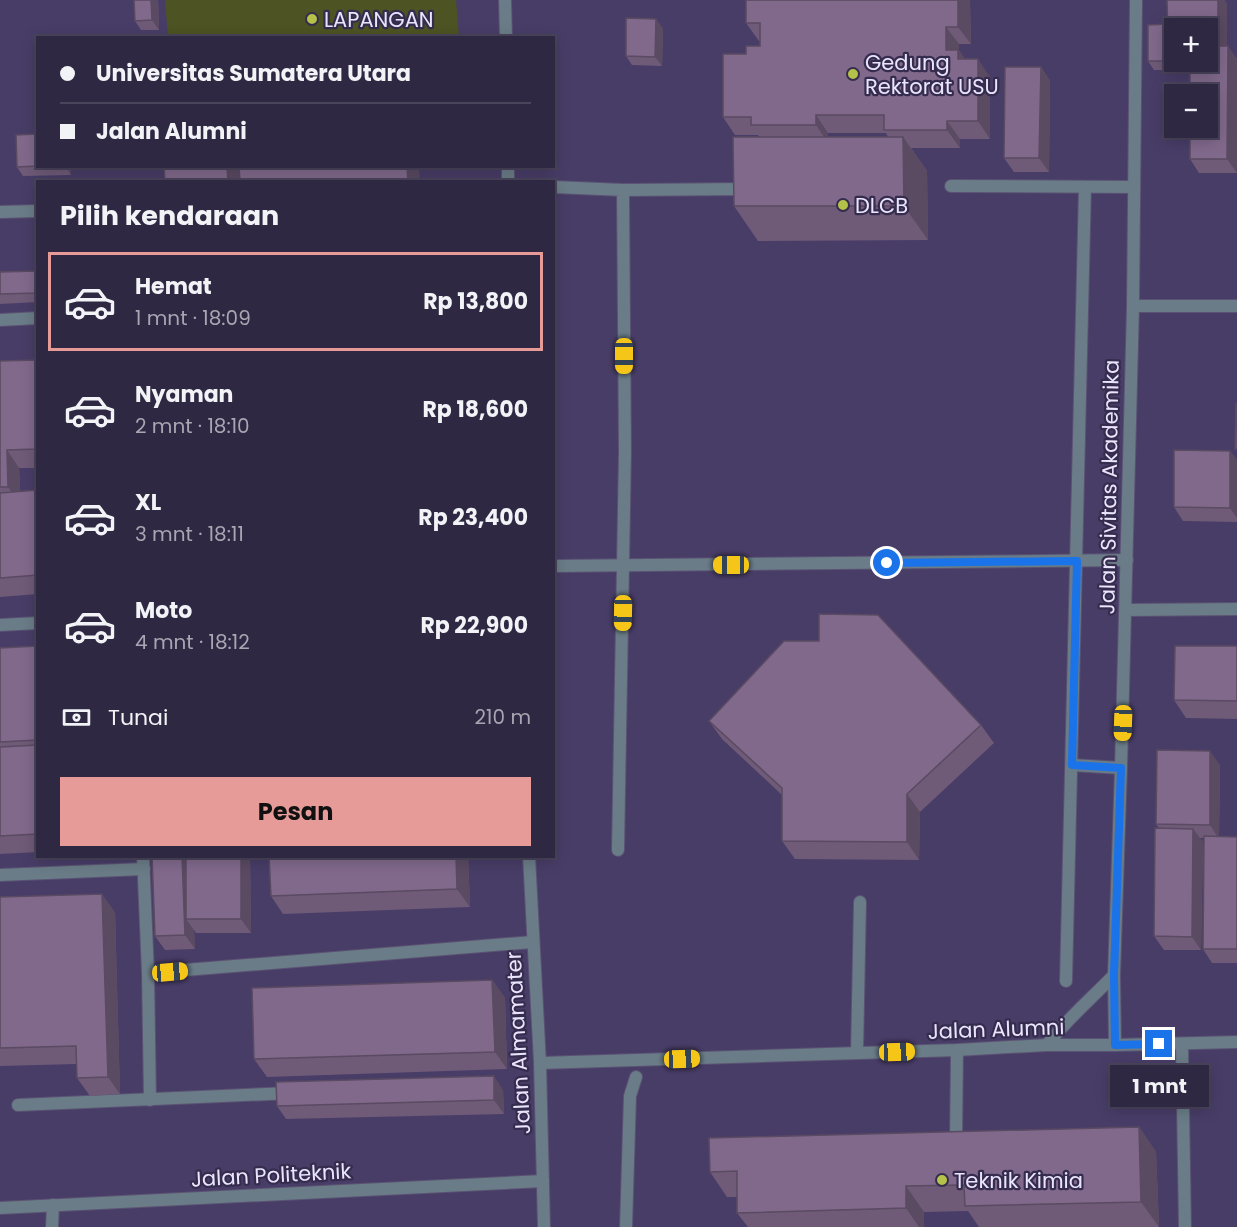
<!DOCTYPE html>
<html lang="id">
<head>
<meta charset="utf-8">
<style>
  :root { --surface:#2f2843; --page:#3b344e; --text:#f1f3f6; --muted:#a7a6b2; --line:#4a445c; --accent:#e69b98 }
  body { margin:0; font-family:Poppins,sans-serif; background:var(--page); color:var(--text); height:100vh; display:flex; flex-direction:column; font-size:22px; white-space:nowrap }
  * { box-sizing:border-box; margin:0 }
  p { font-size:20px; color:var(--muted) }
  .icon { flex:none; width:33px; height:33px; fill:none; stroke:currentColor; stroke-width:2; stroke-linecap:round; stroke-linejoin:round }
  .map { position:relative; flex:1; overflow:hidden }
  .details { position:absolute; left:36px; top:180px; width:519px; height:678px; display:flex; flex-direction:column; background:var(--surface); border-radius:0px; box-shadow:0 3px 15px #0003,0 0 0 2px var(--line) }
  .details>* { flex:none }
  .hud { position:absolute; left:36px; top:36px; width:519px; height:132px; border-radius:0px; box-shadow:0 3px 15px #0003,0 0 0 2px var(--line); display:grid; align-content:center; height:132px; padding:0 24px; background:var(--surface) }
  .fabs { position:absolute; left:1164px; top:18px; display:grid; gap:12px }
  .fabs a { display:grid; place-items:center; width:54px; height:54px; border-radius:0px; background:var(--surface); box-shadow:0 3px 15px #0003,0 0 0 2px var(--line); font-size:30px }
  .end { position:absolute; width:27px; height:27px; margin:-14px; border:8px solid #1a73e8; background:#fff; box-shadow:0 0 0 3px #fff }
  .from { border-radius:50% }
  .bubble { position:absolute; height:42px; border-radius:0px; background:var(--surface); box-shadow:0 3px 15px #0003,0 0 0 2px var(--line); font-size:20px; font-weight:700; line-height:42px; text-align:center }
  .car { position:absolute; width:18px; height:36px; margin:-18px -9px; border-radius:8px; box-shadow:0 0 4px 2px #0007; background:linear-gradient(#f5c518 24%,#345 0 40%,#f5c518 0 76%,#345 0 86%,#f5c518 0) }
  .hud b { display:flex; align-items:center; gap:21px; height:57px; font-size:22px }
  .hud b+b { border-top:2px solid var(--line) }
  .hud i { width:15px; height:15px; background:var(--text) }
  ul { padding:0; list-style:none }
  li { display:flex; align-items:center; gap:18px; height:99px; margin:0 12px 9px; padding:0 12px; border:3px solid transparent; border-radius:0px }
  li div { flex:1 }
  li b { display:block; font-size:22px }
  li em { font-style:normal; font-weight:700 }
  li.active { border-color:var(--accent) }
  li>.icon { width:54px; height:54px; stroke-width:1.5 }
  h2 { padding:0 24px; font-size:27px; line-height:72px }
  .pay { display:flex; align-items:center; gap:15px; height:66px; padding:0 24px; font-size:22px }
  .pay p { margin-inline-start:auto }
  .cta { display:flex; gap:12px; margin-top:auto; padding:12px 24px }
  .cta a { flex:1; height:69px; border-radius:0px; background:var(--accent); color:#111; font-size:24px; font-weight:700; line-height:69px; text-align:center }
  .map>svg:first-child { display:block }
  .built { fill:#483d67; fill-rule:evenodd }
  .park { fill:#4d5322 }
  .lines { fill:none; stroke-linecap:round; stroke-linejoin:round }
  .service-casing { stroke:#5a5273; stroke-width:14 }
  .pedestrian-casing { stroke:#5a5273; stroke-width:14 }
  .service { stroke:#6a7c87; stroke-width:12 }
  .pedestrian { stroke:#6a7c87; stroke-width:12 }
  .wall { fill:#6f5a78; fill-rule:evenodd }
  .shaded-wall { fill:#5a4a62 }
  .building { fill:#81698c; stroke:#5a4a62; stroke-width:1.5 }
  .route { stroke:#1a73e8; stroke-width:8 }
  .poi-dot { fill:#b4c24a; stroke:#352c4e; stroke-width:2 }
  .labels { text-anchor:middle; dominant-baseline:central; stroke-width:4.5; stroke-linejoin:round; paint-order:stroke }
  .poi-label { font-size:21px; fill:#eae5fc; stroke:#352c4e; text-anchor:start }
  .street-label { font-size:21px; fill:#eae5fc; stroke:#352c4e }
</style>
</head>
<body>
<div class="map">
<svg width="1237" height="1227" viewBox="0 0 1237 1227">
  <rect width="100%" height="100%" fill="#3f3659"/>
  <path class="built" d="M0 0H1237V1227H0ZM1174 28H1208V62H1174ZM38 38H554V166H38ZM1174 94H1208V128H1174ZM38 182H554V856H38Z"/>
  <path class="park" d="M165 0H456L459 37H168Z"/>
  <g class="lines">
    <defs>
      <g id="service">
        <path d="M505 0 506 38"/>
        <path d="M508 166V182"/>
        <path d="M951 186 1134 187"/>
        <path d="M554 187 623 190 625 451 618 850"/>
        <path d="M623 190 748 189"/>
        <path d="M0 212 38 211"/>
        <path d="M1133 306H1237"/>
        <path d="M0 320 38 318"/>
        <path d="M554 566 1127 560"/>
        <path d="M1126 610 1237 609"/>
        <path d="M1072 765 1121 768"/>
        <path d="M143 856 148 973 150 1100"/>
        <path d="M529 856 540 1063 544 1227"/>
        <path d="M0 875 144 869"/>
        <path d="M148 973 533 942"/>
        <path d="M1066 981 1085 187"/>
        <path d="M1182 1044 1185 1227"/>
        <path d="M1047 1045C1067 1019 1091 999 1114 975"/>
        <path d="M1115 1045 1114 975 1121 768 1133 306 1136 0"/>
        <path d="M857 1053 860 902"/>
        <path d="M540 1063 957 1050 1047 1045H1115L1237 1042"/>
        <path d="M18 1105 291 1093"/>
        <path d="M956 1141 957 1050"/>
        <path d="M0 1208 543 1181"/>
        <path d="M52 1227 53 1205"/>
        <path d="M626 1227 630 1096 636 1077"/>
      </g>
      <path id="pedestrian" d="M0 625 38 623"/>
    </defs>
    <use href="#service" class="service-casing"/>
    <use href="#pedestrian" class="pedestrian-casing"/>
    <use href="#service" class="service"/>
    <use href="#pedestrian" class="pedestrian"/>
  </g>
  <g class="wall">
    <path d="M158 0 159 30H141L135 21Z"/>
    <path d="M970 0 971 44H959V50L964 59 990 77V139H960V148H911L927 171 928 240 758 241 734 206 759 137 758 135H735L723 117 746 54 760 46V41H759L746 23ZM828 133H886L888 137H828Z"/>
    <path d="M1167 0H1224L1227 4V46L1237 59V173H1199L1190 159 1208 62V28H1174V62H1175V70H1154L1148 61 1167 24Z"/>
    <path d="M663 28 662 66 632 65 626 56Z"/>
    <path d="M1041 67 1050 81 1049 172H1014L1004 158Z"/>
    <path d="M71 166V175L23 176 17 167Z"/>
    <path d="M38 271V302L0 304V272Z"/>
    <path d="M38 360V468H19L20 491 38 490V594L0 597V361Z"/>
    <path d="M1230 451 1237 460V522L1183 521 1174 507Z"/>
    <path d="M38 646V852L0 854V648Z"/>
    <path d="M1237 646V719L1186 718 1174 700Z"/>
    <path d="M709 721 981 725 994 743 920 812 919 860 795 859 782 841V795L722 739Z"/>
    <path d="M1220 765 1219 836 1237 837V963H1212L1203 949 1204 838H1200L1203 842 1201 950H1164L1154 936 1159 828 1156 824Z"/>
    <path d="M152 856H250L251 933H196L194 930 195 949 165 950 155 936Z"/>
    <path d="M468 856 470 907 283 914 271 896Z"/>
    <path d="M0 897 115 912 120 1094 90 1096 77 1078V1064L0 1066Z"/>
    <path d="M492 980 505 998 507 1069 267 1077 254 1059Z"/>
    <path d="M503 1090 504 1114 286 1119 277 1106Z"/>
    <path d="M1139 1127 1156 1152 1159 1227H979L968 1211 924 1212V1227H748L737 1213V1197H727L710 1172Z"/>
  </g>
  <g class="shaded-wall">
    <path d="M151 0H158L159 30 152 20Z"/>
    <path d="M958 0H970L971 44 958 27Z"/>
    <path d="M1218 0H1224L1227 4V57L1218 44Z"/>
    <path d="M656 19 663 28 662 66 655 57Z"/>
    <path d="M946 27 959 44V50L971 68 946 50Z"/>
    <path d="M1169 46 1174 54 1175 70 1169 61Z"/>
    <path d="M1228 46 1237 59V173L1227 159Z"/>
    <path d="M978 59 990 77V139L978 121Z"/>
    <path d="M1041 67 1050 81 1049 172 1039 158Z"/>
    <path d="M816 115 828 133V143L816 125Z"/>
    <path d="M947 121 960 139V148L947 130Z"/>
    <path d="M903 137 927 171 928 240 904 206Z"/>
    <path d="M65 166H71V175Z"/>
    <path d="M227 166H239L240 182H228Z"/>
    <path d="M407 166H419L420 182H408Z"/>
    <path d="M7 450 19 468 21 505 8 487Z"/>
    <path d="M1230 451 1237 460V518L1230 508Z"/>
    <path d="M1210 751 1220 765 1219 839 1210 825Z"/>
    <path d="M907 794 920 812 919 860 907 842Z"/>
    <path d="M1193 829 1203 842 1201 950 1192 937Z"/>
    <path d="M182 856H191L186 919 194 930 195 949 185 935Z"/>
    <path d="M241 856H250L251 933 241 919Z"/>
    <path d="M456 856H468L470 907 457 889Z"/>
    <path d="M102 894 115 912 120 1094 108 1077Z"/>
    <path d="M492 980 505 998 507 1069 495 1052Z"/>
    <path d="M494 1076 503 1090 504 1114 494 1100Z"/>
    <path d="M1139 1127 1156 1152 1159 1227 1141 1202Z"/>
    <path d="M906 1186 924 1212V1227H919L906 1208Z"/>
  </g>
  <g class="building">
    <path d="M134 0H151L152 20 135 21Z"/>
    <path d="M746 0H958V27H946V50H958V59H978V121H947V130H884V115H816V125H751V117H723V54H746V46H760V23H746Z"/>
    <path d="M1167 0H1218V44H1208V28H1174V44H1168Z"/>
    <path d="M626 18 656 19 655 57 626 56Z"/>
    <path d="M1167 24 1169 61H1148V25Z"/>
    <path d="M1208 46H1228L1227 159H1190V128H1208V94H1190V62H1208Z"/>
    <path d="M1005 67H1041L1039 158H1004Z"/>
    <path d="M38 134V166L17 167 16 135Z"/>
    <path d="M733 137H903L904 206H734Z"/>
    <path d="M164 166H227L228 182H165Z"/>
    <path d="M239 166H407L408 182H240Z"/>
    <path d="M35 205H38V242Z"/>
    <path d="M38 271V293L0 294V272Z"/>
    <path d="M38 360V449L7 450 8 487H0V361Z"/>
    <path d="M1236 404H1237V449H1235Z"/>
    <path d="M1174 450 1230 451V508L1174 507Z"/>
    <path d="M38 490V575L0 578V493Z"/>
    <path d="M819 614 878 615 981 725 907 794V842L782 841V788L709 721 784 641H819Z"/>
    <path d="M38 646V740L0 742V648Z"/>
    <path d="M1175 646H1237V701L1174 700Z"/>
    <path d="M38 745V834L0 836V747Z"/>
    <path d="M1157 750 1210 751V825L1156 824Z"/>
    <path d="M1155 828 1193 829 1192 937 1154 936Z"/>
    <path d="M1204 836 1237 837V949H1203Z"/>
    <path d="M152 856H182L185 935 155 936Z"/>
    <rect x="186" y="856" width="55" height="63"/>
    <path d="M269 856H456L457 889 271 896Z"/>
    <path d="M102 894 108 1077 77 1078 76 1046 0 1048V897Z"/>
    <path d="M492 980 495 1052 254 1059 252 988Z"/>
    <path d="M494 1076V1100L277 1106 276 1082Z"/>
    <path d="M1139 1127 1141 1202 965 1206 964 1185 906 1186V1208L737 1213V1171L710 1172 709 1138Z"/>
  </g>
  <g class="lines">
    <path class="route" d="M887 563 1077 561 1072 765 1121 768 1114 975 1115 1045 1159 1044"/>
  </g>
  <g class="poi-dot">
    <circle cx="312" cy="19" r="6"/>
    <circle cx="853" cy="74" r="6"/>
    <circle cx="843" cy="205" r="6"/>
    <circle cx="942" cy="1180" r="6"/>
  </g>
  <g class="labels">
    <g class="poi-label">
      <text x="324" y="19">LAPANGAN</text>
      <text x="865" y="62">Gedung<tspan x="865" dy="24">Rektorat USU</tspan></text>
      <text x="855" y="205">DLCB</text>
      <text x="954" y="1180">Teknik Kimia</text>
    </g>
    <g class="street-label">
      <text transform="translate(1109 487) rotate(-89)">Jalan Sivitas Akademika</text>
      <text transform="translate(996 1029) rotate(-2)">Jalan Alumni</text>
      <text transform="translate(518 1043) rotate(-93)">Jalan Almamater</text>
      <text transform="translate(271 1175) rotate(-3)">Jalan Politeknik</text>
    </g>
  </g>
</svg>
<div class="fabs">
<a>+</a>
<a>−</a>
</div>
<i class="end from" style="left:887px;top:563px"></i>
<i class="end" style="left:1159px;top:1044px"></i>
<div class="bubble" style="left:1110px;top:1065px;width:99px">1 mnt</div>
<i class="car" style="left:624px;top:356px;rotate:180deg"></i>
<i class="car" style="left:731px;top:565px;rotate:270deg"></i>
<i class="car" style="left:623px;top:613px;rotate:181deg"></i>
<i class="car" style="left:1123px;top:723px;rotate:182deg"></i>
<i class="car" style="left:170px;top:972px;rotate:85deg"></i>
<i class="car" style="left:897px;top:1052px;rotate:88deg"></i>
<i class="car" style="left:682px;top:1059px;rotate:88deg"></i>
<div class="hud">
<b><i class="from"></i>Universitas Sumatera Utara</b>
<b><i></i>Jalan Alumni</b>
</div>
<section class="details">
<h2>Pilih kendaraan</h2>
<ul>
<li class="active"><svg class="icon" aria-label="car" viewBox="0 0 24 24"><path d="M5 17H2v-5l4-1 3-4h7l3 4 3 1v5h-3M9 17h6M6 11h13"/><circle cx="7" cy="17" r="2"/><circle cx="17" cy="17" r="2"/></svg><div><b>Hemat</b><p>1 mnt · 18:09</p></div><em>Rp 13,800</em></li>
<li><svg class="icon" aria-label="car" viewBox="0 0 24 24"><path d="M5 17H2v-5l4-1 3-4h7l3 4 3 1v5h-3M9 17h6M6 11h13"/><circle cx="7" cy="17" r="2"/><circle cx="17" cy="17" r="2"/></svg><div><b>Nyaman</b><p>2 mnt · 18:10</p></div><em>Rp 18,600</em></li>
<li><svg class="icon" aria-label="car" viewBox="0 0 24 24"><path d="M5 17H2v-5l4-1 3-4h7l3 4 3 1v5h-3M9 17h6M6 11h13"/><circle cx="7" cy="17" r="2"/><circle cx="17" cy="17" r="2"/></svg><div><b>XL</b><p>3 mnt · 18:11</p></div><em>Rp 23,400</em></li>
<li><svg class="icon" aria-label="car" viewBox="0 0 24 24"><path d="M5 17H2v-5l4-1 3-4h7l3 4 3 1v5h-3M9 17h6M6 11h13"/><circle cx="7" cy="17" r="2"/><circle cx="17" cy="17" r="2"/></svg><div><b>Moto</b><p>4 mnt · 18:12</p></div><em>Rp 22,900</em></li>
</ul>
<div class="pay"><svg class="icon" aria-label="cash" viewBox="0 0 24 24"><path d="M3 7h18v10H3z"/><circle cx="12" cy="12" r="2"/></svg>Tunai<p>210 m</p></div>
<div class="cta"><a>Pesan</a></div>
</section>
</div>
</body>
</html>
